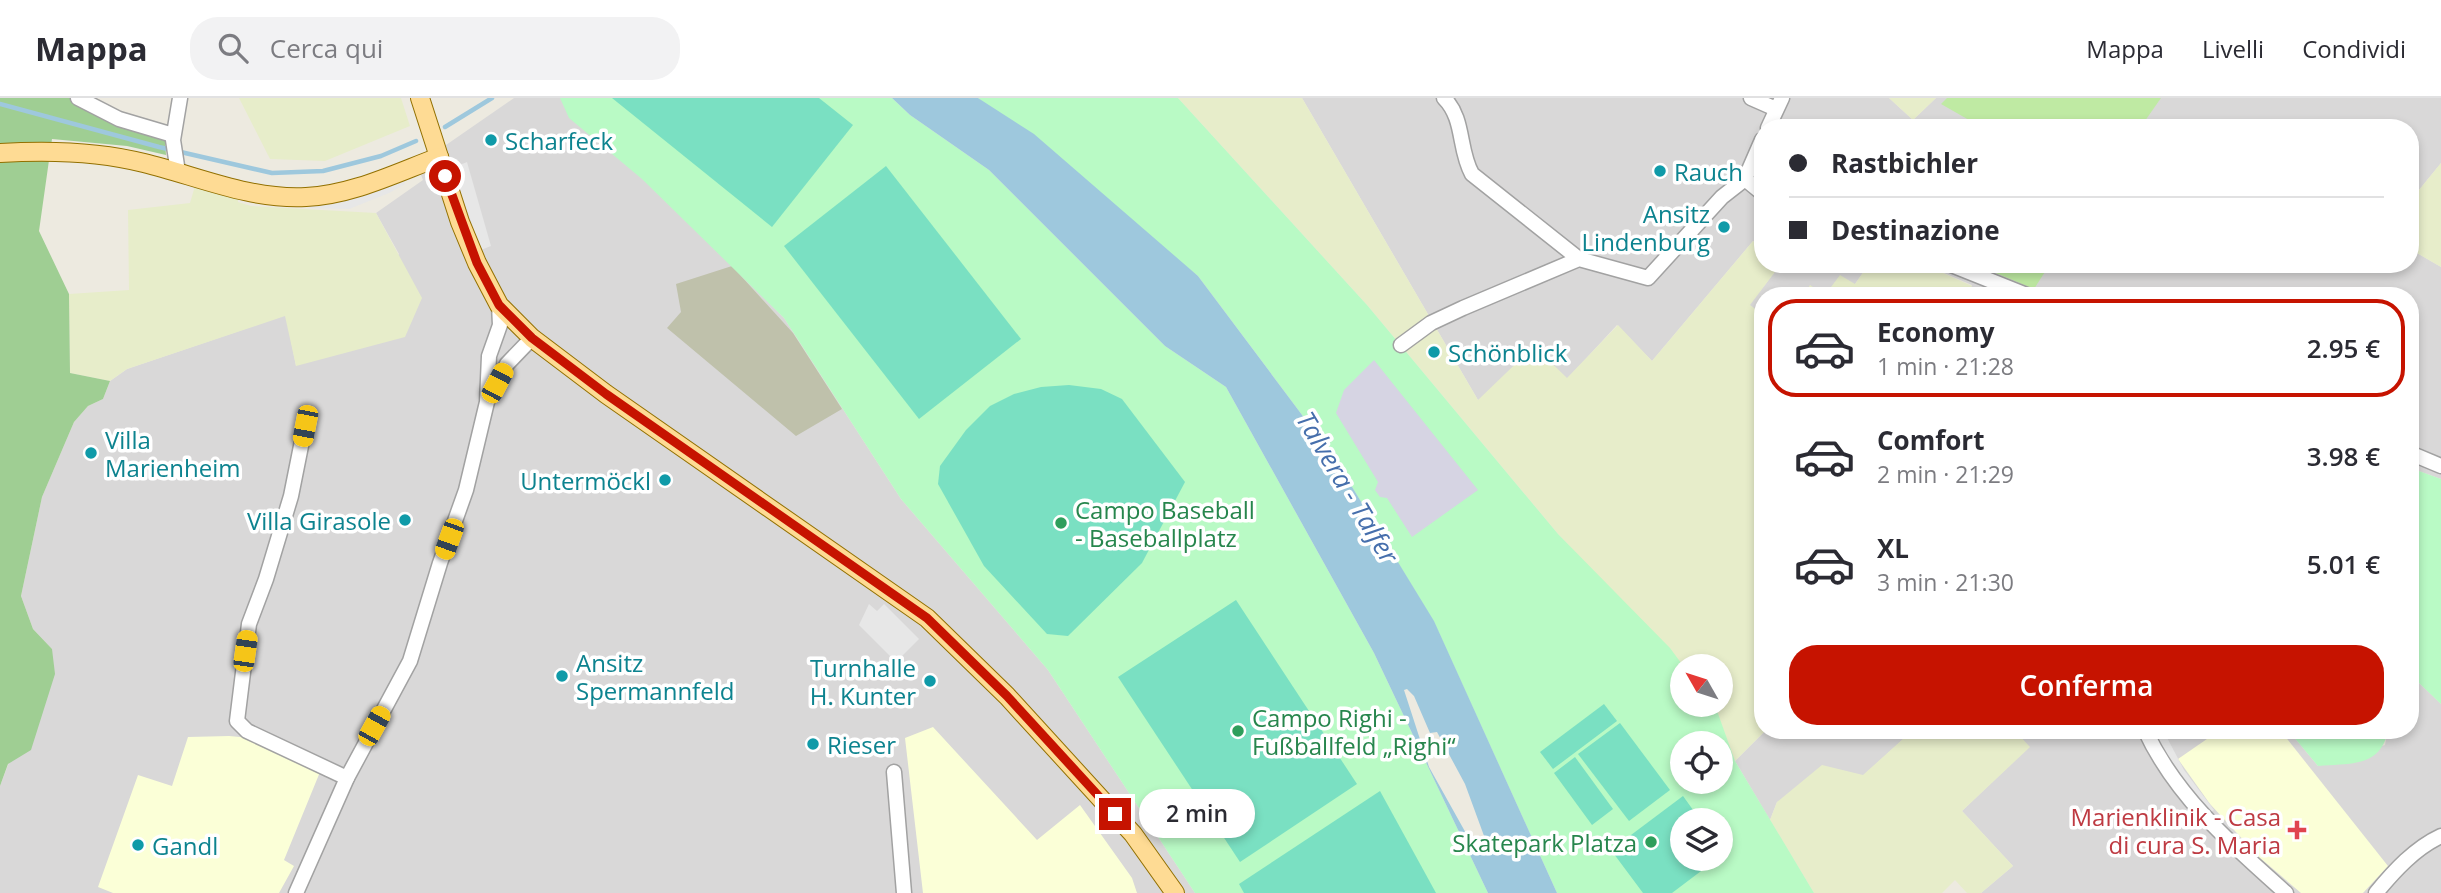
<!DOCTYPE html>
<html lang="it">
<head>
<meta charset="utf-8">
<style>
  :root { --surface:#fff; --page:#f2f2f3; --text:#2b2b33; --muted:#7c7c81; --line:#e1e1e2; --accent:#c61300 }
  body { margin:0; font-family:"Open Sans",sans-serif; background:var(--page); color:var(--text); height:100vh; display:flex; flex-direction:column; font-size:26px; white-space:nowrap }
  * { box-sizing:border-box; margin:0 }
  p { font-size:23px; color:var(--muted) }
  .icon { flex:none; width:38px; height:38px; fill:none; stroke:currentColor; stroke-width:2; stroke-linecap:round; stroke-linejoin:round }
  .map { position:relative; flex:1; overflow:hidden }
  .drawer { position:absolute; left:1754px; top:189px; width:665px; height:452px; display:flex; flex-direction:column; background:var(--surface); border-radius:28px; box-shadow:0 4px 10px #0003 }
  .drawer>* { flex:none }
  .top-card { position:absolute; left:1754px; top:21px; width:665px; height:154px; border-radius:28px; box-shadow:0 4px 10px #0003; display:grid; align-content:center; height:154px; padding:0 35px; background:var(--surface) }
  .needle { width:46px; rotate:309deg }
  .fabs { position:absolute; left:1670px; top:556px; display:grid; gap:14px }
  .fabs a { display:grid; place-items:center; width:63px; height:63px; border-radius:50%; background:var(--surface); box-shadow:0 4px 10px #0003; font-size:35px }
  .end { position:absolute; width:32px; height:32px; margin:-16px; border:9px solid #c61300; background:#fff; box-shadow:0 0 0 4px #fff }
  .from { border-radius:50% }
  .bubble { position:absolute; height:49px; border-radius:24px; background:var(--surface); box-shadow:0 4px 10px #0003; font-size:23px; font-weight:600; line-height:49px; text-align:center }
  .car { position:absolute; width:21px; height:42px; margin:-21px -10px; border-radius:9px; box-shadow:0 0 5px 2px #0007; background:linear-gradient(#f5c518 24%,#345 0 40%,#f5c518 0 76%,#345 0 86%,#f5c518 0) }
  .top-card b { display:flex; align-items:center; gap:24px; height:66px; font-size:26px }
  .top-card b+b { border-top:2px solid var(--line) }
  .top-card i { width:18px; height:18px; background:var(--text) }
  ul { padding:12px 0 0; list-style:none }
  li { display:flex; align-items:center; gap:21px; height:98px; margin:0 14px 10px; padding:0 21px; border:4px solid transparent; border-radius:28px }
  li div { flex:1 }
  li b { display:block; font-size:26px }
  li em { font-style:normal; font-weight:600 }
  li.on { border-color:var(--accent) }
  li>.icon { width:63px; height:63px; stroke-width:1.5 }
  .primary-button { display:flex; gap:14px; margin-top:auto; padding:14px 35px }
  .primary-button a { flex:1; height:80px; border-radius:28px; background:var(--accent); color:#fff; font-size:28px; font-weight:600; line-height:80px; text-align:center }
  header { display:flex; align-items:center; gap:42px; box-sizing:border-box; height:98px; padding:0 35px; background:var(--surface); border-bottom:2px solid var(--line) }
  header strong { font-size:33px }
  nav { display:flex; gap:38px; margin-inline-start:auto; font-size:24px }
  .search { width:490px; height:63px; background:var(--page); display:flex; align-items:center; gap:18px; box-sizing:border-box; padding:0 24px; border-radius:28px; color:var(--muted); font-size:26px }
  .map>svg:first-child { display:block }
  .residential { fill:#d9d8d8 }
  .education { fill:#fbffd7 }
  .construction { fill:#bfc1ab }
  .farmland { fill:#e7edca }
  .grass { fill:#bfeaa3 }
  .forest { fill:#9fce93 }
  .park { fill:#b9fac5; fill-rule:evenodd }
  .pitch { fill:#7ae0c2 }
  .parking { fill:#e7e7e7 }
  .plaza { fill:#d6d4e3 }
  .water { fill:#9ec8dd; fill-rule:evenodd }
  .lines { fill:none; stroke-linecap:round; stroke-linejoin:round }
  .stream { stroke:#9ec8dd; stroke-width:4.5 }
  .minor-casing { stroke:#a2a2a2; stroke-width:17 }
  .major-casing { stroke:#927000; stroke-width:20 }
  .minor { stroke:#fff; stroke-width:14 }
  .major { stroke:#fedb94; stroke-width:18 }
  .route { stroke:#c61300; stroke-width:9 }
  .culture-dot { fill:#0f9aa8; stroke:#fff; stroke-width:2.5 }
  .leisure-dot { fill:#2e9e5b; stroke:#fff; stroke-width:2.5 }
  .health-dot { fill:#e0444e; stroke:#fff; stroke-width:2.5 }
  .labels { text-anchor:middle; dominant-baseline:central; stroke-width:7; stroke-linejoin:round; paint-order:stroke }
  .culture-label { font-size:24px; fill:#0d838f; stroke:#fff; text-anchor:start }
  .leisure-label { font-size:24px; fill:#27864d; stroke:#fff; text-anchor:start }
  .health-label { font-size:24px; fill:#be3a42; stroke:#fff; text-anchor:end }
  .water-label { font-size:26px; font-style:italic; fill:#466fac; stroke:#fff }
</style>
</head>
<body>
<header>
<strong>Mappa</strong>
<div class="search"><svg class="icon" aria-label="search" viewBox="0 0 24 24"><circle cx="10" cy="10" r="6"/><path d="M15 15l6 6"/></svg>Cerca qui</div>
<nav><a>Mappa</a><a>Livelli</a><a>Condividi</a></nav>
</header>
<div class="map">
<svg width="2441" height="795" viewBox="0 0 2441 795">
  <rect width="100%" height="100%" fill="#edeae0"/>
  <g class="residential">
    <path d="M514 0H566L784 220 901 401 1048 572 1195 795H0V688L52 551 33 531 21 498 42 399 74 324 88 308 103 301 110 283 127 271 286 217 296 268 399 156 376 115 423 82 414 59 446 47Z"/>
    <path d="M1302 0H1889L1913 22 1936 0H2441V65L2410 103V30H1762V150L1753 143 1652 263 1617 227 1567 281 1478 302Z"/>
    <path d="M2410 151 2441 169V381L2419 373 2410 379V198H1966L1972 187 1923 166H2410Z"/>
    <path d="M1781 166H1869L1855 186 1825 198 1810 188 1803 198H1762V216L1749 207Z"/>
    <path d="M2419 585 2441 606V795H1981L2013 768 1962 713 2029 649 2014 632H2288L2318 668 2385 647 2388 632H2410V595Z"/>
    <path d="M1766 632H1913L1863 678 1777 704 1770 722 1735 663Z"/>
  </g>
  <g class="education">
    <path d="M933 629 1037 742 1080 707 1132 780 1137 795H923L905 640Z"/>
    <path d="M2220 632H2280L2388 768 2363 795H2301L2259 759 2210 706 2178 661Z"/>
    <path d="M229 638 251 640 320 674 284 762 294 768 279 795H113L98 789 138 677 172 688 188 639Z"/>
  </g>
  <path class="construction" d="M732 168 793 235 842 311 796 338 667 230 681 214 676 186Z"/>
  <g class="farmland">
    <path d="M239 0H401L410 28 325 63 270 61Z"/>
    <path d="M1178 0H1302L1478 302 1534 248 1567 280 1618 227 1652 263 1753 143 1762 150V166H1781L1750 207 1762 216V632H1766L1735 663 1714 607H1720V569H1684L1558 436 1367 207Z"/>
    <path d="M1889 0H1936L1913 22Z"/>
    <path d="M2441 65V169L2410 151V103Z"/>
    <path d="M195 88 238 100V104L251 108 376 115 422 200 405 239 296 268 285 218 127 271 110 283 70 275 69 196 129 192 128 112 190 105Z"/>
    <path d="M1869 166H1923L1972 188 1966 198H1803L1810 187 1825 197 1840 177 1855 186Z"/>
    <path d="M1913 632H2014L2030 649 1962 713 2013 768 1981 795H1967L1955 782 1942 795H1814L1770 722 1777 704 1822 667 1863 677Z"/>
  </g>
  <g class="grass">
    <path d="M1947 0H2161L2140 30H1983L1941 6Z"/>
    <path d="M1974 166H2050L2034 191Z"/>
  </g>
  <path class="forest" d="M0 0H87L123 20 122 30 165 43 166 57 127 48 52 41 39 133 69 196 70 275 110 283 103 301 88 308 74 324 42 399 21 498 33 531 52 551 55 576 31 652 8 666 0 688Z"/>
  <g class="park">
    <path d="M560 0H892L910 17 989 72 1165 248 1226 289 1374 555 1488 795H1195L1048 572 901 401 784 220 642 81 569 20Z"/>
    <path d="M978 0H1178L1367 207 1558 436 1670 550 1684 569 1682 607 1716 610 1735 663 1814 795H1557L1434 524 1335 361 1198 178ZM1682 646H1720V684H1682ZM1682 723H1720V761H1682Z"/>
    <path d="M2419 373 2441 381V606L2419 585 2410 595V379Z"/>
    <path d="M2288 632H2388C2381 670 2350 665 2318 668Z"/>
  </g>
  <g class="pitch">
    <path d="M612 0H819L853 27 772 129Z"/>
    <path d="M886 68 1021 241 919 321 784 148Z"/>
    <path d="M1069 287 1101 291 1122 301 1185 384 1142 465 1068 538 1047 536 984 468 938 386 940 368 966 332 990 308 1014 296 1041 289Z"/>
    <path d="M1236 502 1357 686 1240 764 1118 579Z"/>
    <path d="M1604 606 1617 623 1553 671 1540 654Z"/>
    <path d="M1620 625 1670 692 1629 723 1578 656Z"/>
    <path d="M1575 659 1613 711 1592 727 1554 675Z"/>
    <path d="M1380 693 1436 795H1244L1239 786Z"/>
    <path d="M1683 698 1701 723H1682V761H1717L1672 795H1643L1611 752Z"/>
  </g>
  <g class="parking">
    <path d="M467 64 491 148 481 152 452 70Z"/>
    <path d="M404 80 405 86 389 95 349 111 309 110 310 105Z"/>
    <path d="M869 506 877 513 884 506 919 541 896 564 859 527Z"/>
    <path d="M2152 632H2163L2184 672 2214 712 2206 717 2176 677Z"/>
  </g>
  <path class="plaza" d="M1374 262 1478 392 1412 439 1387 400 1380 399 1375 392 1378 384 1336 315 1344 292Z"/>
  <path class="water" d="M892 0H978L1034 36 1198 178 1335 361 1434 523 1557 795H1488L1374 555 1226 289 1165 248 989 72 910 17ZM1407 591 1414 598 1430 635 1437 634 1465 686 1487 746 1483 754 1472 746 1429 669 1404 592Z"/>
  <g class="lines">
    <g class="stream">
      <path d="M0 6 159 49 272 75 323 73 381 58 416 43"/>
      <path d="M445 29 492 0"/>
    </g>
    <defs>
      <g id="minor">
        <path d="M78 0 119 21 173 37"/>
        <path d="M1444 0C1465 21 1458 51 1472 76L1579 161"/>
        <path d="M1751 0 1776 11"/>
        <path d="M1768 30 1782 0"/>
        <path d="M1762 42 1745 81 1762 95"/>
        <path d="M178 74 173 42 180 0"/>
        <path d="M1949 166 2029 198"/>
        <path d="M1401 247 1431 225 1463 210 1579 161 1648 180 1722 99 1745 81"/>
        <path d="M489 300 507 266 532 240"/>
        <path d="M305 328 291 398 266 481 249 526 237 623 247 633 347 680"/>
        <path d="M2410 355 2441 368"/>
        <path d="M2145 632C2176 699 2232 747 2286 795"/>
        <path d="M894 674 904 795"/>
        <path d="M296 795 347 680 410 563 440 465 466 392 487 304 489 258 500 227 499 207"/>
        <path d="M2376 795C2394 773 2415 750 2441 738"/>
      </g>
      <g id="major">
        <path d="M420 0 460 124 477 165 499 207 532 240 606 296 927 520 1007 598 1133 736 1175 795"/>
        <path d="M0 55C48 52 97 53 144 65 197 78 250 102 306 99 352 97 396 75 439 59"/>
      </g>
    </defs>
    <use href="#minor" class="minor-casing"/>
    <use href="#major" class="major-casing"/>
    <use href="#minor" class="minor"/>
    <use href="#major" class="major"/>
  </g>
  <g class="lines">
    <path class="route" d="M445 78 477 165 499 207 532 240 606 296 927 520 1007 598 1115 716"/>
  </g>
  <g class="culture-dot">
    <circle cx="491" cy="42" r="7"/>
    <circle cx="1660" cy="73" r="7"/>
    <circle cx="1724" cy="129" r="7"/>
    <circle cx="1434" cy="254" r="7"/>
    <circle cx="91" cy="355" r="7"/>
    <circle cx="665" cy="382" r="7"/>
    <circle cx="405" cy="422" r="7"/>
    <circle cx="562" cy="578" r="7"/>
    <circle cx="930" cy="583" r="7"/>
    <circle cx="813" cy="646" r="7"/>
    <circle cx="138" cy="747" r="7"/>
  </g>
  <g class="leisure-dot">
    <circle cx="1061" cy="425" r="7"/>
    <circle cx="1238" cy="633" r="7"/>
    <circle cx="1651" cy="744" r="7"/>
  </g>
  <path class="health-dot" d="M2293.5 721.5h7v7h7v7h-7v7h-7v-7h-7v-7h7z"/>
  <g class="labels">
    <g class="culture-label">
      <text x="505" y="42">Scharfeck</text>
      <text x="1674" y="73">Rauch</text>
      <text x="1710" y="115" text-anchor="end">Ansitz<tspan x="1710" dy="28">Lindenburg</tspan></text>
      <text x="1448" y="254">Schönblick</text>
      <text x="105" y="341">Villa<tspan x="105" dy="28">Marienheim</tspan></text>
      <text x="651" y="382" text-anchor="end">Untermöckl</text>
      <text x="391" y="422" text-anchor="end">Villa Girasole</text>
      <text x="576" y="564">Ansitz<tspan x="576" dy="28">Spermannfeld</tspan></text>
      <text x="916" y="569" text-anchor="end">Turnhalle<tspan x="916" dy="28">H. Kunter</tspan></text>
      <text x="827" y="646">Rieser</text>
      <text x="152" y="747">Gandl</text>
    </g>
    <g class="leisure-label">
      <text x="1075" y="411">Campo Baseball<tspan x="1075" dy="28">- Baseballplatz</tspan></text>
      <text x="1252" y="619">Campo Righi -<tspan x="1252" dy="28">Fußballfeld „Righi“</tspan></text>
      <text x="1637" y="744" text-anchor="end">Skatepark Platza</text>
    </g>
    <g class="health-label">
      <text x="2281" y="718">Marienklinik - Casa<tspan x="2281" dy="28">di cura S. Maria</tspan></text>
    </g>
    <g class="water-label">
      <text transform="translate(1348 389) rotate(59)">Talvera - Talfer</text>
    </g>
  </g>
</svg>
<div class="fabs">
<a><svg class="needle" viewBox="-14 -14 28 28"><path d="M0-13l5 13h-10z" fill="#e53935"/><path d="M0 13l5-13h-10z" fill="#7c7c81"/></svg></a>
<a><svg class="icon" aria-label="locate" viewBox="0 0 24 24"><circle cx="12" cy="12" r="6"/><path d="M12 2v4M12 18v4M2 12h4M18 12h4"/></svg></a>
<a><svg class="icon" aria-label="layers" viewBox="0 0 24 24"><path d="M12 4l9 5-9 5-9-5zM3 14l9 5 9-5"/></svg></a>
</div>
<i class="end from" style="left:445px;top:78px"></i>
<i class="end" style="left:1115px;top:716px"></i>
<div class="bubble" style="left:1139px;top:691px;width:116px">2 min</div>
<i class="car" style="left:497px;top:285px;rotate:28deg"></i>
<i class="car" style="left:305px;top:328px;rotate:191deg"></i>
<i class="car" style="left:449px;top:441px;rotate:200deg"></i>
<i class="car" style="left:245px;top:553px;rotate:8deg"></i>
<i class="car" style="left:374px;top:628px;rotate:29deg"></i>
<div class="top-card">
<b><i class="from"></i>Rastbichler</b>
<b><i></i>Destinazione</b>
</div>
<section class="drawer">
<ul>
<li class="on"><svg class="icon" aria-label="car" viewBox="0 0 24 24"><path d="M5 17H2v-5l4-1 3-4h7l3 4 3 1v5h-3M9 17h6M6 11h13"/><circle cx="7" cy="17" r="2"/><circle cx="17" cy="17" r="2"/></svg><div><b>Economy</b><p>1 min · 21:28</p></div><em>2.95 €</em></li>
<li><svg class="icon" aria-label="car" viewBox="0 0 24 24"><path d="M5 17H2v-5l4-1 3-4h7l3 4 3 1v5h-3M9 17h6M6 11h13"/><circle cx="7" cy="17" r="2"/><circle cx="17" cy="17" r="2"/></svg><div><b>Comfort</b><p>2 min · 21:29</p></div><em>3.98 €</em></li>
<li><svg class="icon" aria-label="car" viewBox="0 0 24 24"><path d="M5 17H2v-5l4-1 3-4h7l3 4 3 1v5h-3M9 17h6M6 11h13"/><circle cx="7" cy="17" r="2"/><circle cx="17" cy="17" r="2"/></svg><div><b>XL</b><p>3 min · 21:30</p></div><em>5.01 €</em></li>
</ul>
<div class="primary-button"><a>Conferma</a></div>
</section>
</div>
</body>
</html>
